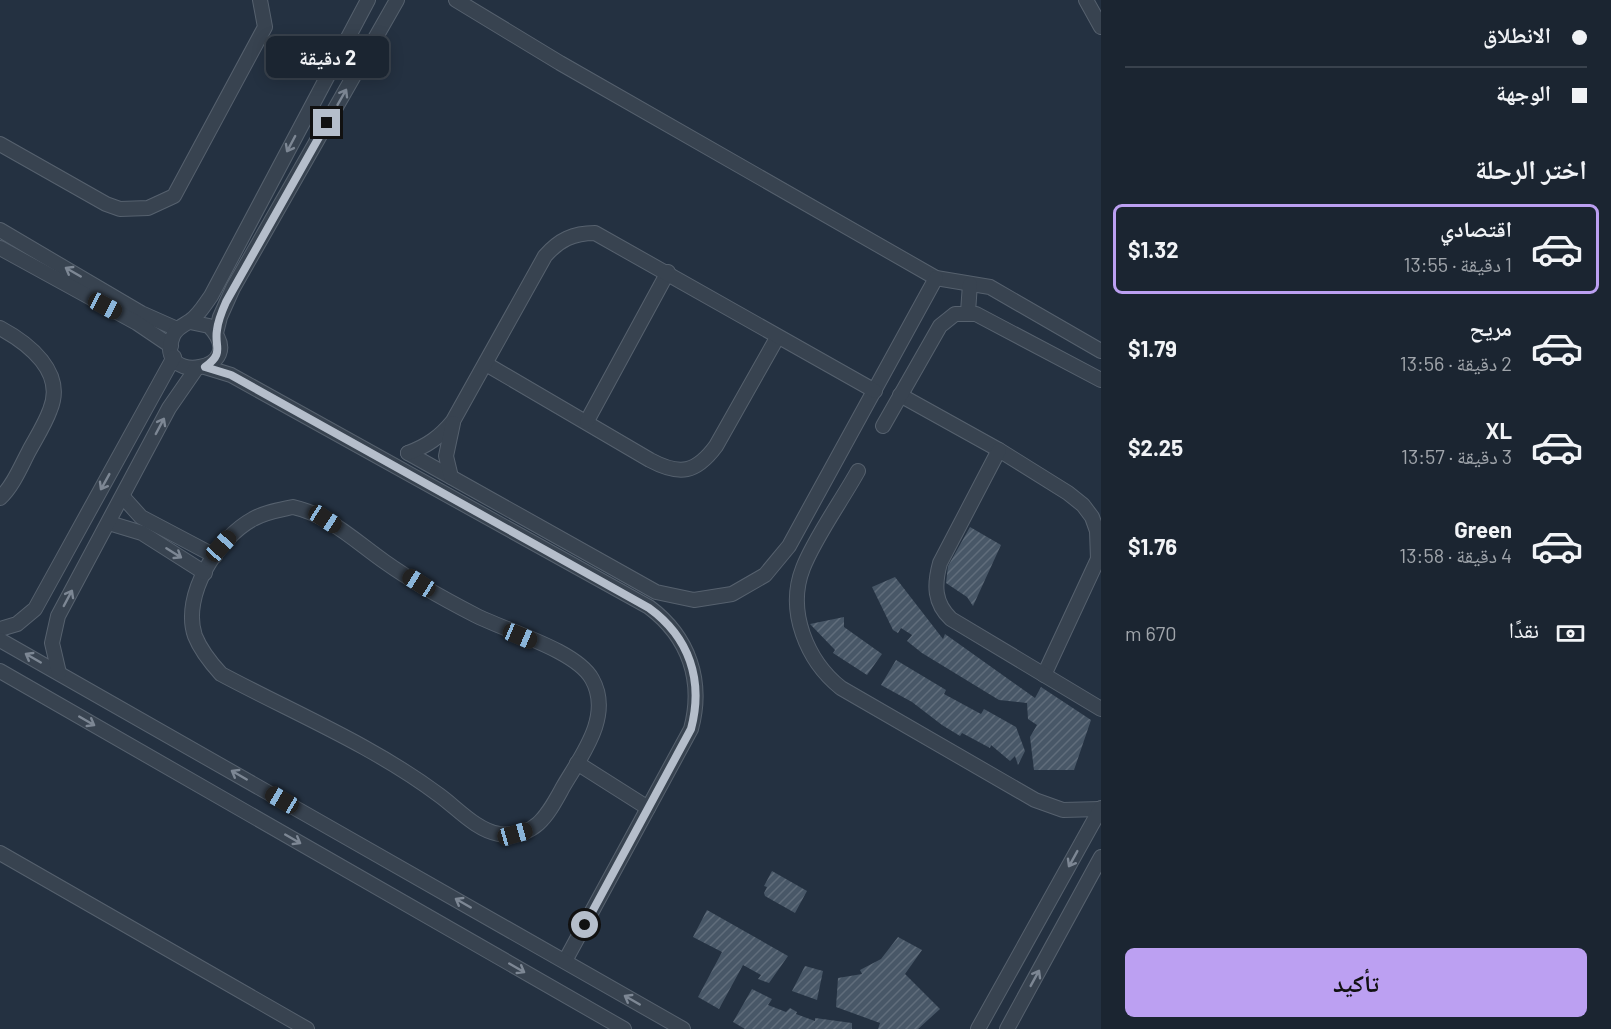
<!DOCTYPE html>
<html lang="ar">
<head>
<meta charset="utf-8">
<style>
  :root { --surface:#1b2531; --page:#242d39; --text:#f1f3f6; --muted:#a0a5ab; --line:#39424d; --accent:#bca0f2 }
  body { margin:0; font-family:Barlow,"Noto Naskh Arabic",sans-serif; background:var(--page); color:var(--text); direction:rtl; height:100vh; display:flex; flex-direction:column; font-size:22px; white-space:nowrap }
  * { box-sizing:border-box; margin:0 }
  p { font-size:20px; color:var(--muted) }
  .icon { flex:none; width:33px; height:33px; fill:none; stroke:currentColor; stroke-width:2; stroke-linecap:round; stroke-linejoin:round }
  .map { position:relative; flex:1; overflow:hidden; direction:ltr }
  .panel { display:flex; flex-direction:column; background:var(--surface); width:510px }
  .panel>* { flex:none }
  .guide { display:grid; align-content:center; height:132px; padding:0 24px; background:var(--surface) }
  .end { position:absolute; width:27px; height:27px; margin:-14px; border:8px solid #b5becb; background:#111; box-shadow:0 0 0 3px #111 }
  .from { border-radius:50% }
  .bubble { position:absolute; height:42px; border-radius:9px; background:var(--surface); box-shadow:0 3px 15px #0003,0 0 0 2px var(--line); font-size:20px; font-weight:700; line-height:42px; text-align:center; direction:rtl }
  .car { position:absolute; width:18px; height:36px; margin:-18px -9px; border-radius:8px; box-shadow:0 0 4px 2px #0007; background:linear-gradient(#222 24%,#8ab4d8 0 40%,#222 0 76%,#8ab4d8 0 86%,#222 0) }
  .guide b { display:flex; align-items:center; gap:21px; height:57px; font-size:22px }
  .guide b+b { border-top:2px solid var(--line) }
  .guide i { width:15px; height:15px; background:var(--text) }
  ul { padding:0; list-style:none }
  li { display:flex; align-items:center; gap:18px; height:90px; margin:0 12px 9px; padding:0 12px; border:3px solid transparent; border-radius:9px }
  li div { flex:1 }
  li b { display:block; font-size:22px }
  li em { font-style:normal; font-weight:700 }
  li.on { border-color:var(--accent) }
  li>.icon { width:54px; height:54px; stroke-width:1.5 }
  h2 { padding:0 24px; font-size:27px; line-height:72px }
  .pay { display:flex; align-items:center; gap:15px; height:66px; padding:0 24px; font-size:22px }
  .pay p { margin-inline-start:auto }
  .button { display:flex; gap:12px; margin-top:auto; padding:12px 24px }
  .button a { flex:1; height:69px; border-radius:9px; background:var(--accent); color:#111; font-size:24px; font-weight:700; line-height:69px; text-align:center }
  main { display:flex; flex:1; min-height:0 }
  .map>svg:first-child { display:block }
  .building { fill:url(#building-hatch) }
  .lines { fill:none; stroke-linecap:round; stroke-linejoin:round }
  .minor-casing { stroke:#56616e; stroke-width:16 }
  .minor { stroke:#384350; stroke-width:14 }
  .oneway { stroke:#7d8794 }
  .route { stroke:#b5becb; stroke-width:8 }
</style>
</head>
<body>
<main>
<section class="panel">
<div class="guide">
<b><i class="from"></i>الانطلاق</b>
<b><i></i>الوجهة</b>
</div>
<h2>اختر الرحلة</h2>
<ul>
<li class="on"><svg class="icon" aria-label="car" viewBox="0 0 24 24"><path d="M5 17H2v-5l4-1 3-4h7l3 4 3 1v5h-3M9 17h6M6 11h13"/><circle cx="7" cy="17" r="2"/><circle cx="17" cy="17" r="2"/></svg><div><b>اقتصادي</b><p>1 دقيقة · 13:55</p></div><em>$1.32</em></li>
<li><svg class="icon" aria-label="car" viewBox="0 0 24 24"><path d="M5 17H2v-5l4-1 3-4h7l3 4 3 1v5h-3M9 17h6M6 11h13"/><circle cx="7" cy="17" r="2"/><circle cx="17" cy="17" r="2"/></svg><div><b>مريح</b><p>2 دقيقة · 13:56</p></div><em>$1.79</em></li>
<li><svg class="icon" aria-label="car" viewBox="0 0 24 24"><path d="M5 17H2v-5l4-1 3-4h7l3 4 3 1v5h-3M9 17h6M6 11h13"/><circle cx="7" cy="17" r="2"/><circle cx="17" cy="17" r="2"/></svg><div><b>XL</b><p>3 دقيقة · 13:57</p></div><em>$2.25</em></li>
<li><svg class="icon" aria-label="car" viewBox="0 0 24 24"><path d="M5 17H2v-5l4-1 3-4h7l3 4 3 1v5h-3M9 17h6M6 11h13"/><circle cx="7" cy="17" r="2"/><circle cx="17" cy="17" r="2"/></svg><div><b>Green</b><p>4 دقيقة · 13:58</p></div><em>$1.76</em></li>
</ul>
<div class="pay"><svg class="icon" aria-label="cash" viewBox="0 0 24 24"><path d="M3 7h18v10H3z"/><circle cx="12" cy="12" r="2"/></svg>نقدًا<p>670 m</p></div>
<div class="button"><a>تأكيد</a></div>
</section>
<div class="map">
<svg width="1101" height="1029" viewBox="0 0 1101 1029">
  <defs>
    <pattern id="building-hatch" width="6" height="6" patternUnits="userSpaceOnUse" patternTransform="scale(1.5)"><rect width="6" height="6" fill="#485767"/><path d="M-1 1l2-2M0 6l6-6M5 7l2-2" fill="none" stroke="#606d7b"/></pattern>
  </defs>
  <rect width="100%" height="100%" fill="#243141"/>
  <g class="building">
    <path d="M970 527 1001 545 973 606 967 597 946 583 948 566Z"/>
    <path d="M895 577 943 639 945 634 1035 698 1041 687 1091 720 1074 770H1034L1030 737 1037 725 1028 719 1027 703 999 700 922 653 907 641 912 635 901 628 898 633 893 630 872 587Z"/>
    <path d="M844 617V627L882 654 867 675 833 653 835 650 810 624Z"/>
    <path d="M896 660 946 690 944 694 981 714 984 709 1016 727 1025 751 1018 765 1015 756 1010 761 991 745 990 748 962 733 960 736 942 725 912 702 881 685Z"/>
    <path d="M772 871 807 891 795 913 765 896 764 893 767 887 764 886Z"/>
    <path d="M707 910 788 956 769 983 758 979 761 975 743 965 719 1009 698 997 722 952 693 937Z"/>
    <path d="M898 937 922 950 905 974 940 1009 918 1029H878L880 1023 836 1007 838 978 862 974 860 970 881 959Z"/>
    <path d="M805 966 823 971 817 1000 792 991Z"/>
    <path d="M752 989 772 999 768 1005 786 1012 790 1008 797 1012 796 1014 815 1021V1018L852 1023V1029H745L733 1022Z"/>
  </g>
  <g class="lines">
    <defs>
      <g id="minor">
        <path d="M456 0 560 63 936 278 990 287 1101 351"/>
        <path d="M1086 0 1101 27"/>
        <path d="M0 144 106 204 120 209 148 208 174 196 265 27 260 0"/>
        <path d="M0 230 141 313 177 329"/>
        <path d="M0 248 137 323 171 346"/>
        <path d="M968 312 970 284"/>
        <path d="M190 322 209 326C253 372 152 386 173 336 177 327 183 326 190 321 199 315 205 304 211 296L368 0"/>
        <path d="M0 328C28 343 66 372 50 410 45 424 36 438 29 451 21 466 13 486 0 498"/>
        <path d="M216 333 220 317 233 288 397 0"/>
        <path d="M486 364 650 460C680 476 696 473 716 446L777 338"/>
        <path d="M205 367 231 375 649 607C689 637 704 681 691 729L565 961"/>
        <path d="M900 395 999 450 1068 493 1083 505 1092 517 1097 531 1098 559 1044 675"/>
        <path d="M587 421 668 272"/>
        <path d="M883 426 940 326 955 314H976L1101 380"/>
        <path d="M999 450 940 563C934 585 934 603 951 619L1101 709"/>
        <path d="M408 453 656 592 694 600 732 594 765 575 789 546 936 278"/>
        <path d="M408 453C427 446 440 437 453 421L545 256C559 240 573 233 595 233L875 391"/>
        <path d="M858 471C842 500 814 539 803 568 786 611 807 661 841 688L1035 800 1063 810 1100 809"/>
        <path d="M451 477 446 456 453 423"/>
        <path d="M123 497 141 517 215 556"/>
        <path d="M293 507C329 515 355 541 385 562 413 582 444 599 475 615 506 631 576 650 592 679 613 716 581 756 563 787 548 814 536 839 499 834 476 830 457 808 439 795 372 745 294 713 221 674 210 662 201 651 195 636 181 595 218 538 253 519 265 512 279 510 293 507Z"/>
        <path d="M109 523 142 533 205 573"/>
        <path d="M0 629 17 624 35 609 174 357"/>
        <path d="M0 640 683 1029"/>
        <path d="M0 671 624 1029"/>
        <path d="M59 673 52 643 58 616 169 408 196 369"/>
        <path d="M577 763 648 808"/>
        <path d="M0 853 307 1029"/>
        <path d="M978 1029 1101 808"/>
        <path d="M1007 1029 1101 857"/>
      </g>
    </defs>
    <use href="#minor" class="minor-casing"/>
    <use href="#minor" class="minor"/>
  </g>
  <defs><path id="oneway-shaft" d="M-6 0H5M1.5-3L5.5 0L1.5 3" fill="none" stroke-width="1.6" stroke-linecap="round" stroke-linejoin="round" transform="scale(1.5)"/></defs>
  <g class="oneway">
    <use href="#oneway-shaft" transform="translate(342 97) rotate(-60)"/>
    <use href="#oneway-shaft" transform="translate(291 144) rotate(118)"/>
    <use href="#oneway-shaft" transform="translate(73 272) rotate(-150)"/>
    <use href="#oneway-shaft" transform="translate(160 426) rotate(-62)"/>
    <use href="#oneway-shaft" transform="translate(105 482) rotate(119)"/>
    <use href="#oneway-shaft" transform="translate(174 553) rotate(32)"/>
    <use href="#oneway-shaft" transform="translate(68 598) rotate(-62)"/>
    <use href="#oneway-shaft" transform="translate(33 658) rotate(-150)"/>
    <use href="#oneway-shaft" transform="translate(87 721) rotate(30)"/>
    <use href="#oneway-shaft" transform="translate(239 775) rotate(-150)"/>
    <use href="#oneway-shaft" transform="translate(293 839) rotate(30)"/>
    <use href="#oneway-shaft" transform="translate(1073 859) rotate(119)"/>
    <use href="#oneway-shaft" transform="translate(463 903) rotate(-150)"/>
    <use href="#oneway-shaft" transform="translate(517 968) rotate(30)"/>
    <use href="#oneway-shaft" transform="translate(1035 978) rotate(-61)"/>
    <use href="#oneway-shaft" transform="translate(632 1000) rotate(-150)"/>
  </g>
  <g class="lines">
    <path class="route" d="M327 123 226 302C222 311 218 320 217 330 214 348 225 352 205 367L231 375 649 608C689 637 704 680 691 729L585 925"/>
  </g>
</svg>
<i class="end from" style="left:585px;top:925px"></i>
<i class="end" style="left:327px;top:123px"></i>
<div class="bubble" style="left:266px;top:36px;width:123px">2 دقيقة</div>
<i class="car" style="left:105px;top:306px;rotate:118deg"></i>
<i class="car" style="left:325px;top:519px;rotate:123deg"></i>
<i class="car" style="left:221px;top:546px;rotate:42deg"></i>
<i class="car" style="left:419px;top:583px;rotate:302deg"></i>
<i class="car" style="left:520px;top:636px;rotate:113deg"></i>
<i class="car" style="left:282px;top:800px;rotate:300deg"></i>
<i class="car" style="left:515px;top:834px;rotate:74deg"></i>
</div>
</main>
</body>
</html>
